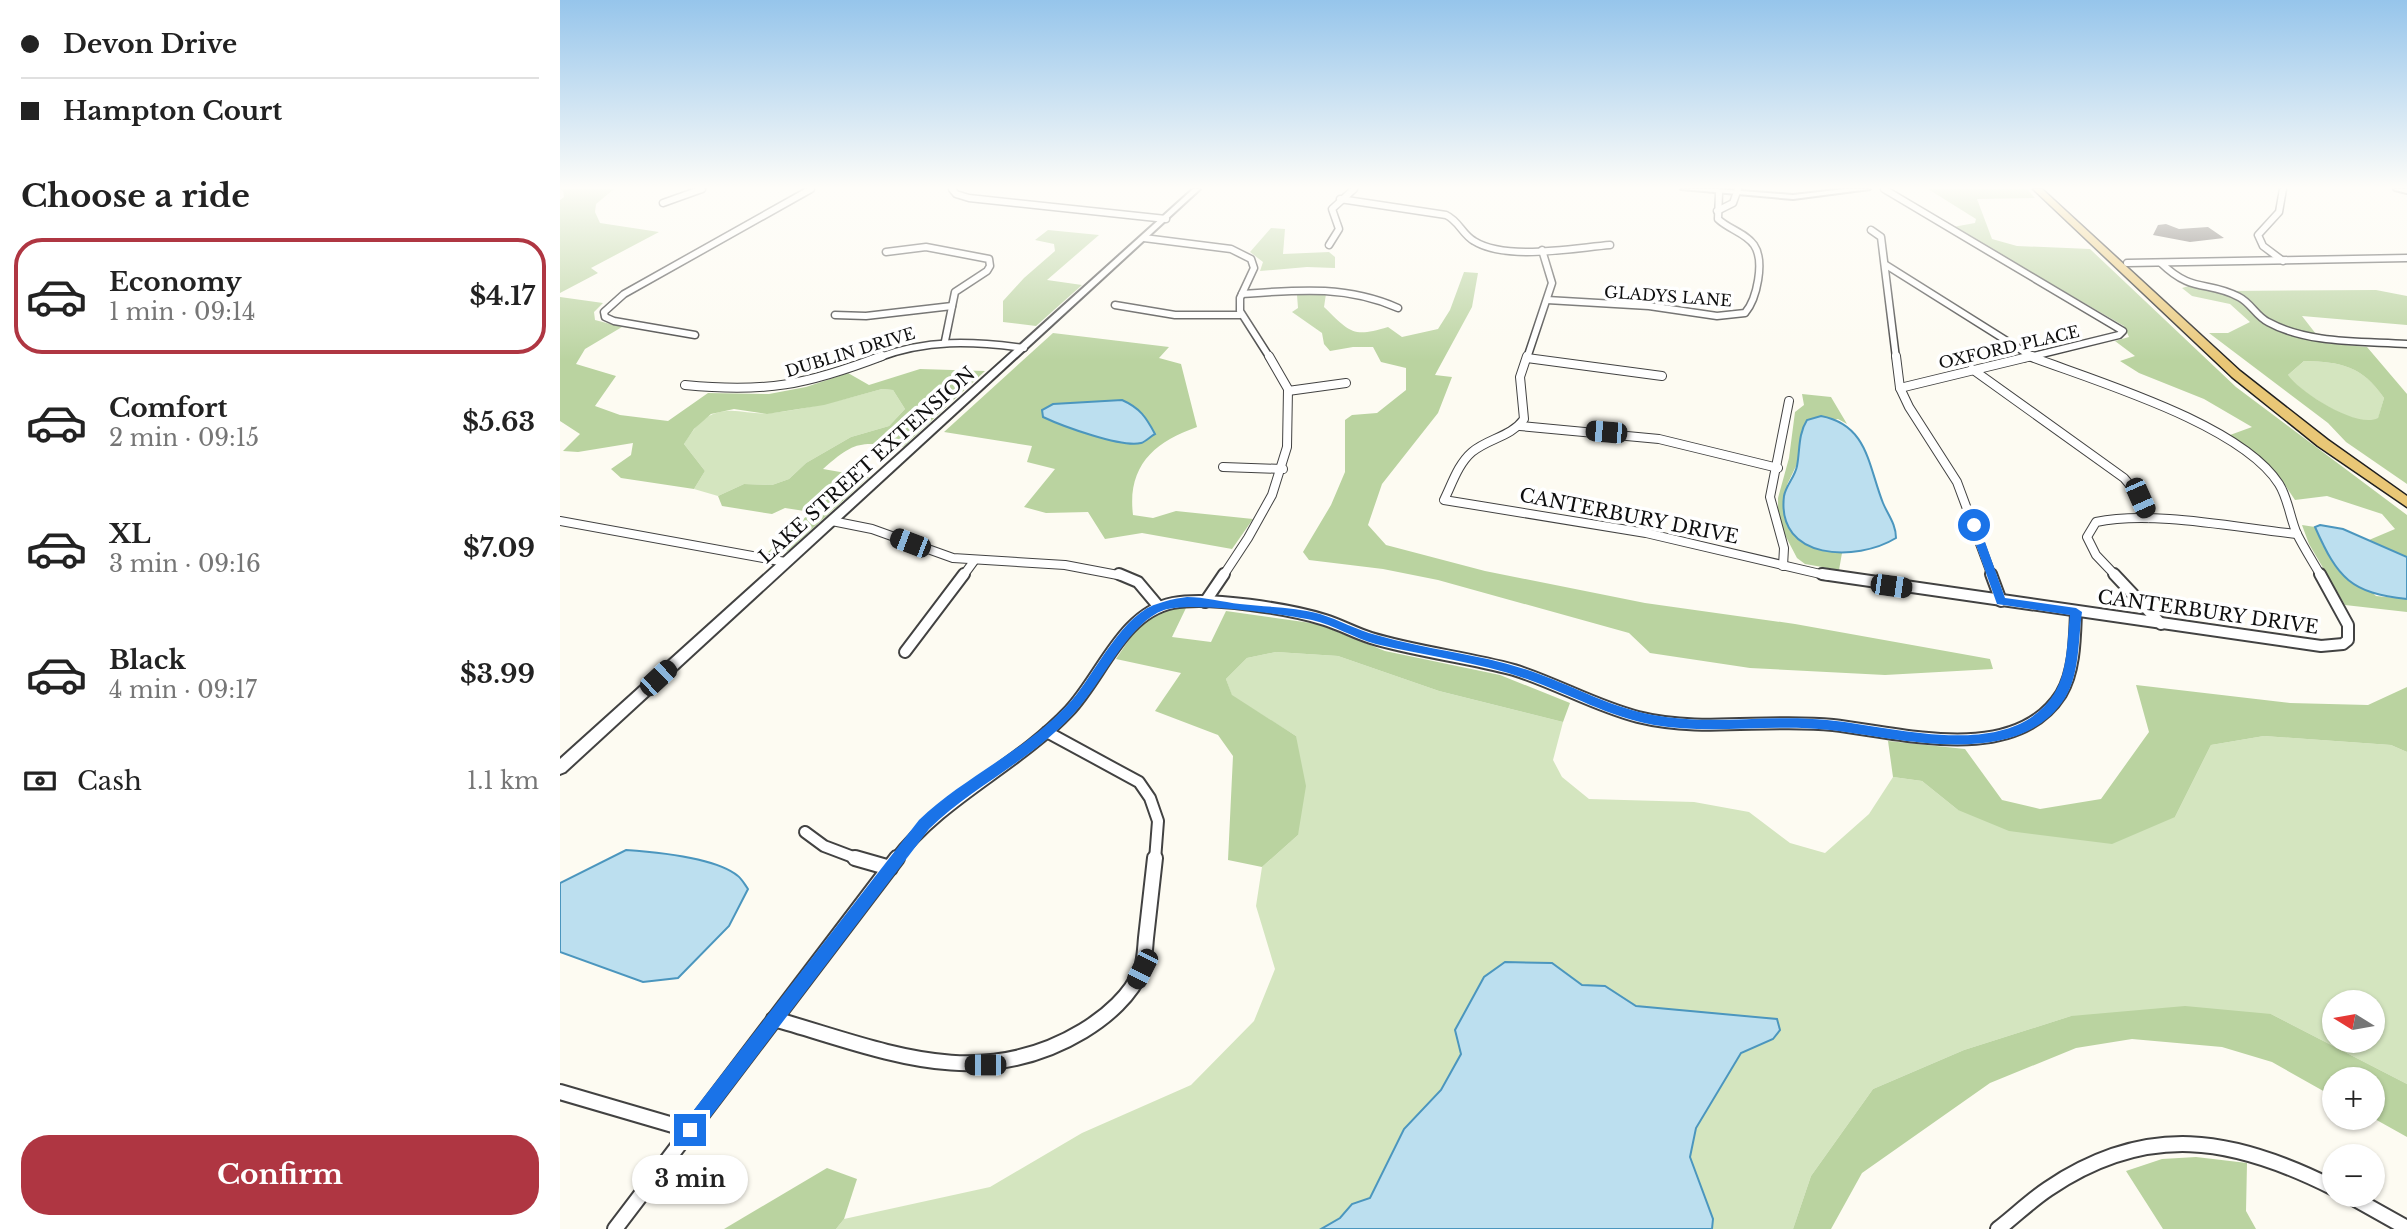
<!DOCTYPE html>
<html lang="en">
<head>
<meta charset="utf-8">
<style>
  :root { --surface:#fff; --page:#f2f2f2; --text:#222; --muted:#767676; --line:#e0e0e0; --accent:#af3642 }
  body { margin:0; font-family:"Libre Baskerville",serif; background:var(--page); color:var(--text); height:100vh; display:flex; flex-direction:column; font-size:26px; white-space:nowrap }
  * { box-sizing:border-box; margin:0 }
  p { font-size:23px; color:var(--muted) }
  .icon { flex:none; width:38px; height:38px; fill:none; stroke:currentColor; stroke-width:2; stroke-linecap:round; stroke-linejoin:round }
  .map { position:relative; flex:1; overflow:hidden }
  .sheet { display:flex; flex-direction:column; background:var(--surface); width:560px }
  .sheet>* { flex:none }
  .top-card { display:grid; align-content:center; height:154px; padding:0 21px; background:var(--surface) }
  .needle { width:46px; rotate:281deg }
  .fabs { position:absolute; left:1762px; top:990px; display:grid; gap:14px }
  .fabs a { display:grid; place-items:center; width:63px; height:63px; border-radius:50%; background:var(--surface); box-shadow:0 2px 5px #0004; font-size:35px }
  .end { position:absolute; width:32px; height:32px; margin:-16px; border:9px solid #1a73e8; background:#fff; box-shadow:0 0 0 4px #fff }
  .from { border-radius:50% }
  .bubble { position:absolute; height:49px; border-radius:24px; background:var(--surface); box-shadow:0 2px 5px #0004; font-size:23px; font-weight:700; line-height:49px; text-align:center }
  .car { position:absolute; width:21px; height:42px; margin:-21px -10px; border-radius:9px; box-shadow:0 0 5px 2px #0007; background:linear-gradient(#222 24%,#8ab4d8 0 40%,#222 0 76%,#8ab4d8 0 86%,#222 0) }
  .top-card b { display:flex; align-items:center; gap:24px; height:66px; font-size:26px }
  .top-card b+b { border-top:2px solid var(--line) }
  .top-card i { width:18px; height:18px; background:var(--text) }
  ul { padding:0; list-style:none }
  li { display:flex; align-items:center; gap:21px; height:116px; margin:0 14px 10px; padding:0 7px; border:4px solid transparent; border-radius:28px }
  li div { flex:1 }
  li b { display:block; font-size:26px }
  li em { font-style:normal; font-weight:700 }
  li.on { border-color:var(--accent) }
  li>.icon { width:63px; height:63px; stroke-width:1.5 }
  h2 { padding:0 21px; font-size:32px; line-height:84px }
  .pay { display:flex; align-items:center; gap:18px; height:77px; padding:0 21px; font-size:26px }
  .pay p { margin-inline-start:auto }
  .primary-button { display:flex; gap:14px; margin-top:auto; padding:14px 21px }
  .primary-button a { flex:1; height:80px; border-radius:28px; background:var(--accent); color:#fff; font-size:28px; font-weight:700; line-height:80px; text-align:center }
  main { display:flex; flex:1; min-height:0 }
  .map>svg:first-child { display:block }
  .green { fill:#d4e5bf; fill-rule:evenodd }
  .forest { fill:#bad3a0; fill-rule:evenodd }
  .water { fill:#bcdfef; stroke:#4b96be; stroke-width:2 }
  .building { fill:#56504c }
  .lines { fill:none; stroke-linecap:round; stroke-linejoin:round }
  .minor-far3-casing { stroke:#424242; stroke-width:9 }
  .minor-far2-casing { stroke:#424242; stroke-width:10 }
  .minor-far1-casing { stroke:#424242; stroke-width:14 }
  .minor-casing { stroke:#424242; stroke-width:18 }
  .tertiary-casing { stroke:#424242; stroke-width:4 }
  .primary-casing { stroke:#202020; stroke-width:3 }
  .minor-far3 { stroke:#fff; stroke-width:6 }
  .minor-far2 { stroke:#fff; stroke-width:8 }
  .minor-far1 { stroke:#fff; stroke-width:10 }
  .minor { stroke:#fff; stroke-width:14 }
  .tertiary { fill:#fff; fill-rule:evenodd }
  .primary { fill:#e9c776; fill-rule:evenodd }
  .route { fill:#1a73e8 }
  .labels { text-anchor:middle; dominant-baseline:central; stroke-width:7; stroke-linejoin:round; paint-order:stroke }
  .far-street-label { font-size:16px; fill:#0f0f0f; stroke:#fff }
  .street-label { font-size:19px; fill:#0f0f0f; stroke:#fff }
</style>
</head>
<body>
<main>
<section class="sheet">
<div class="top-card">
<b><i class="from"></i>Devon Drive</b>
<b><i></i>Hampton Court</b>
</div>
<h2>Choose a ride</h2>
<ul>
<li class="on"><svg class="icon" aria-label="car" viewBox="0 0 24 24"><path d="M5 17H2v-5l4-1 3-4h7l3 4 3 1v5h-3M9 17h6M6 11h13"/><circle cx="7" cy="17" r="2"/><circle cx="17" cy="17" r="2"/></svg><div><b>Economy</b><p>1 min · 09:14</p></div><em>$4.17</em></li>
<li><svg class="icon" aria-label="car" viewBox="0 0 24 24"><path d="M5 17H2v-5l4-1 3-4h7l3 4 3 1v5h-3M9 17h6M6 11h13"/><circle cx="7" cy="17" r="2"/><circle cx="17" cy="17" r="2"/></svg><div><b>Comfort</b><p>2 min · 09:15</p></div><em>$5.63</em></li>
<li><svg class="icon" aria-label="car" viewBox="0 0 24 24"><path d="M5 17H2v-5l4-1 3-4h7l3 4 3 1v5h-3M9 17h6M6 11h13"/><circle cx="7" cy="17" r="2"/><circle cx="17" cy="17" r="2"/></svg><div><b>XL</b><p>3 min · 09:16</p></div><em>$7.09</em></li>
<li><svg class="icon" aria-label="car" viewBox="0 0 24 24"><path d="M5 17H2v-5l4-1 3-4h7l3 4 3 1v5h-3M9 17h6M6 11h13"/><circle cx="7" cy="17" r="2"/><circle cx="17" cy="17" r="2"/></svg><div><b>Black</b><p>4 min · 09:17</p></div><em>$3.99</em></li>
</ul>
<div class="pay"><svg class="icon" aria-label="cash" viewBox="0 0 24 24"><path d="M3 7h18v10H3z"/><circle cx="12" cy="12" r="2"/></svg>Cash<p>1.1 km</p></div>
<div class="primary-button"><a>Confirm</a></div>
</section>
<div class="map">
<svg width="1847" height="1229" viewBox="0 0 1847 1229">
  <rect width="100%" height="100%" fill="#fdfbf2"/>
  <g class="green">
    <path d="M1744 361C1782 362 1802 366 1824 398L1818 419C1796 430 1742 392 1727 376Z"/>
    <path d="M322 389 333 390 345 409 329 426 291 437 246 463 229 479 212 485 184 484 158 496 134 489 145 471 124 444C131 433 140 419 153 414 174 406 191 416 211 413 249 409 285 399 322 389Z"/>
    <path d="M716 652 778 656 879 691 1003 722 993 760 1002 777 1029 799 1134 802 1189 812 1230 843 1265 853 1309 814 1333 777 1362 781 1398 810 1615 817 1651 745 1704 736 1831 745 1847 752V1084L1711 1014 1511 1016 1404 1050 1313 1089 1251 1176 1233 1229H1152L1153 1219 1130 1157 1136 1128 1181 1053 1213 1039 1126 1012 1076 1006 1045 986 1022 985 992 963 945 962 924 977 895 1030 902 1053 881 1090 844 1129 810 1198 792 1204 780 1218 761 1229H276L284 1219 430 1187 522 1133 631 1085 694 1021 715 969 696 906 702 867 738 835 736 736 672 696 666 679 687 658ZM1774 1003H1813V1041H1774Z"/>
  </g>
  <g class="forest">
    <path d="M0 189H54L36 204 35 212 40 223 99 232 31 268 38 273 0 293V200L4 197 3 191Z"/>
    <path d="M1368 189H1467L1475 198 1417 199 1432 239 1457 246 1530 249 1676 387 1847 515V557L1809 540 1835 529 1822 514 1767 496 1735 500 1717 473 1670 435 1692 427 1644 399 1579 373 1560 361 1575 356 1555 341 1569 337 1564 326 1393 227 1415 223 1416 219Z"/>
    <path d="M711 228 725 229 723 254 769 252 775 257V268L747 267 700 271 703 262 690 252Z"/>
    <path d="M488 230 539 235 487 280 522 285 476 326 443 322V301L464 278 495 251 494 244 475 240Z"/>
    <path d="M904 272 918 273 912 307 875 375 892 377 878 413 822 484 808 525 826 545 925 571 1085 603 1235 624 1430 659 1433 669 1325 675 1190 668 1090 653 1069 633 878 580 823 569 749 560 743 552 771 505 785 472V420L792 415 817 413 846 390V368L821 362 813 347H793L770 351 764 344 762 333 732 312 738 308 737 295 766 294 764 307C790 332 792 338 828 327L842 337 878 329 890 310Z"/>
    <path d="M1632 285 1668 291 1816 290 1847 296V325L1742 316 1763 343 1807 347 1847 394V484L1786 442 1768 423 1649 333H1668L1690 322 1670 304 1632 296 1622 288ZM1744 361C1782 362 1802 366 1824 398L1818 418C1797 429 1740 392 1728 375Z"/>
    <path d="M0 297 43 303 34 312 35 320 62 327 25 349 16 364 56 376 35 406 60 415 108 421 148 393 209 394 246 387 288 373 309 385 360 369 425 371 343 447C300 442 296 440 263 469L309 477 228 551 216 553 208 552 251 512 225 508 212 514 162 506 158 496 184 484 212 485 229 479 246 463 291 437 329 426 345 409 333 390 322 389 264 405 207 414 174 409 151 414 134 429 124 444 145 471 134 489 61 478 51 469 71 455 73 443 18 452 3 451 20 434 0 421Z"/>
    <path d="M493 333 609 347 599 358 621 364 637 427C594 442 567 466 573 515L593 518 616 511 693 519 672 549 582 533 545 539 528 512 486 513 464 507 495 469 467 462 472 446 384 432ZM562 400 560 442 504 426 483 417 493 404Z"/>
    <path d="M1242 394 1271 397 1287 424 1278 419 1242 429 1237 464 1227 485 1264 551 1282 553 1279 570 1245 564 1237 558 1225 535 1218 513V498L1229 458 1235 412 1244 405Z"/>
    <path d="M1742 525 1755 527 1763 546 1816 596 1847 599V612L1785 605 1749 544Z"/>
    <path d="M614 607 626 608 612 637 651 642 666 611 758 624 825 651 940 675 1010 703 1003 722 879 691 778 656 716 652 687 658 666 679 672 695 736 736 746 786 738 835 702 867 668 860 673 756 658 735 595 711 621 673 556 659C576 630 580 620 614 607Z"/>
    <path d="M1576 685 1730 703 1808 705 1847 687V752L1831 745 1704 736 1651 745 1615 817 1552 844 1449 831 1398 810 1362 781 1333 777 1328 741 1405 749 1442 800 1480 809 1541 799 1589 732Z"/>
    <path d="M1625 1006 1711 1014 1847 1084V1137L1813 1118V1080H1774V1097L1712 1062 1662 1047 1572 1039 1516 1048 1430 1083 1302 1173 1271 1229H1233L1251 1176 1313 1089 1404 1050 1511 1016Z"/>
    <path d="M1636 1157 1687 1163 1686 1211 1696 1229H1603L1566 1171 1602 1159Z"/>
    <path d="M267 1168 297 1179 284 1219 276 1229H164Z"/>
  </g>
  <g class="water">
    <path d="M562 400C580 408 586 417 595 434 591 436 585 442 581 443 562 448 502 426 483 417L482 410 493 404Z"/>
    <path d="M1261 416C1308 425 1308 465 1323 503 1328 515 1336 524 1336 538 1297 562 1216 561 1224 496 1226 485 1235 477 1237 466 1240 451 1238 434 1247 420Z"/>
    <path d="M1760 525 1783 529 1847 557V599C1791 593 1778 579 1755 527Z"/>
    <path d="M66 850C95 852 155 857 178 876 182 879 185 885 188 889L169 926 118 978 83 982 0 952V883Z"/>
    <path d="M945 962 992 963 1022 985 1045 986 1076 1006 1217 1019 1220 1030 1213 1039 1181 1053 1136 1128 1130 1157 1153 1219 1152 1229H761L780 1218 792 1204 810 1198 844 1129 881 1090 901 1054 895 1030 924 977Z"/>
  </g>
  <path class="building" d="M1606 224 1619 229 1648 227 1664 238 1630 242 1593 235 1598 225Z"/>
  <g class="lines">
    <defs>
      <g id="minor-far3">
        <path d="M392 189 396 194 409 198 606 219"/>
        <path d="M1324 189 1563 331 1559 335 1465 358"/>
        <path d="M1723 189 1719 212 1698 235 1703 246 1723 261"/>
        <path d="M780 199 886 215C899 221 902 234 914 241 946 261 1013 248 1050 245"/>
        <path d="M103 203 142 189"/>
        <path d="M1157 211 1173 203 1178 189"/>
        <path d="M1311 230 1321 237 1336 358"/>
        <path d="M584 238 671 249 691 259 694 268 680 298V311L710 358"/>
        <path d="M769 245 779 229 772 209 794 189"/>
        <path d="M326 252 366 247 429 259 430 266 427 271 395 292 385 341"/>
        <path d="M1567 263 1847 258"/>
        <path d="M1601 263C1633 294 1647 280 1679 297 1691 303 1696 316 1708 322 1748 344 1802 341 1847 344"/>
        <path d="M1326 265 1474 358"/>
        <path d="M682 294C737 290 786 285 838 308"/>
        <path d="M987 300 1089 306 1157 316 1185 313C1197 299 1205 261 1194 245 1186 233 1168 229 1158 219L1159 193"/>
        <path d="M555 305 615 315H680"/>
        <path d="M275 315 306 316 392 306"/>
        <path d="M135 335 54 321 45 317 44 312 64 294 251 189"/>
        <path d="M317 358C367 339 412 341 464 348"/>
        <path d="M967 358 992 283 982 250"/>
      </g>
      <g id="minor-far2">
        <path d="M967 356 960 377 964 419C951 437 929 438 912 452 898 464 892 484 884 500L1086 533 1269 576"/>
        <path d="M1336 356 1340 388 1349 407 1397 482 1432 576"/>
        <path d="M1469 356C1535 381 1681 424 1719 484 1728 498 1730 518 1737 534 1744 548 1753 562 1761 576"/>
        <path d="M967 358 1102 376"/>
        <path d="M1412 369 1564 478 1580 497 1589 518"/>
        <path d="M125 385C206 393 246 385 322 356"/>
        <path d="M1340 388 1472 356"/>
        <path d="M728 391 786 383"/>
        <path d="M960 426 1099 439 1218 468"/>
        <path d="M663 467 723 469"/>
        <path d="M0 521 225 562"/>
        <path d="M272 521 312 529 393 558 505 565 563 576"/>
        <path d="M1223 566 1224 548 1210 497 1229 401"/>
        <path d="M403 576 414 561"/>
        <path d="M663 576 688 538 712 495 727 447 728 389 709 356"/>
        <path d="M1556 576 1536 555 1527 537 1536 522C1592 510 1678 528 1737 534"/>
      </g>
      <g id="minor-far1">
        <path d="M559 574 578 582 599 607"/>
        <path d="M1262 574 1761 646 1783 644 1788 640V625L1760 574"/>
        <path d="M1431 574 1441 601"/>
        <path d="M1554 574 1601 624"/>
        <path d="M645 602 664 574"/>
        <path d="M345 652 404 574"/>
        <path d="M487 732 579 782 590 798 598 821 595 860"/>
        <path d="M245 832 264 846 301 860"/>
        <path d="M335 860C382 798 456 767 509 711 542 676 562 613 613 603 649 596 730 609 765 620 781 625 795 633 811 638 857 652 907 657 954 670 996 683 1035 706 1078 717 1142 733 1208 718 1273 725 1342 733 1455 766 1501 694 1515 671 1515 638 1516 612"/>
      </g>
      <g id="minor">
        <path d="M295 858 330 868"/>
        <path d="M214 1019C321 1049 417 1095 523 1031 546 1017 572 995 581 970 585 961 585 948 586 938 589 912 592 885 595 858"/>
        <path d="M0 1092 130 1130"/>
        <path d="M1788 1195 1847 1228"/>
        <path d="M55 1229 337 858"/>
        <path d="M1438 1229C1455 1216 1470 1201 1488 1189 1587 1122 1673 1137 1774 1188"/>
      </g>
      <g id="tertiary">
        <path d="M633 189H640L5 772 0 774V759Z"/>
        <path d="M1121 189H1156L1233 195 1285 189H1310L1233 199Z"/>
        <path d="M1834 189H1847V193L1835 190Z"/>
      </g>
      <path id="primary" d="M1473 189H1482L1680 371 1768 440 1847 496V507L1758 446 1672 377Z"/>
    </defs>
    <use href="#minor-far3" class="minor-far3-casing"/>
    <use href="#minor-far2" class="minor-far2-casing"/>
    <use href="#minor-far1" class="minor-far1-casing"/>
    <use href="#minor" class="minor-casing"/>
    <use href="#tertiary" class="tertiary-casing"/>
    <use href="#primary" class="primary-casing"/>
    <use href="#minor-far3" class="minor-far3"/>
    <use href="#minor-far2" class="minor-far2"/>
    <use href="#minor-far1" class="minor-far1"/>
    <use href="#minor" class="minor"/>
    <use href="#tertiary" class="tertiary"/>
    <use href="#primary" class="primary"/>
  </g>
  <linearGradient id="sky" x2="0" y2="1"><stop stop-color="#96c5eb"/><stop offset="0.52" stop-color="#fefdf9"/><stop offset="1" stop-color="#fefdf9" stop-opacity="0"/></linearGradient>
  <rect width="1847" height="361" fill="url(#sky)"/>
  <path class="route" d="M1411 523 1419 525 1445 598 1516 608 1522 612C1518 639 1520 674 1505 698 1459 771 1339 738 1270 730 1212 723 1152 735 1094 725 1049 717 1010 694 967 679 918 662 866 656 816 644 794 638 774 625 752 620 724 614 629 601 604 610 571 621 544 678 521 705 479 757 416 783 369 829L136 1136 130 1139 123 1136 121 1130 123 1124 359 820C406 775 468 750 512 700 536 672 563 612 600 603 608 600 619 598 627 597 644 597 663 602 680 604 706 607 735 607 760 614 779 620 797 630 816 635 870 651 926 654 979 674 1017 688 1053 708 1093 715 1149 726 1209 714 1267 720 1332 726 1450 763 1494 694 1508 672 1507 640 1510 615L1437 604 1409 525Z"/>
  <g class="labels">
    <g class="far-street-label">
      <text transform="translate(1108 296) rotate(4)">GLADYS LANE</text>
      <text transform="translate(1449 347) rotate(-13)">OXFORD PLACE</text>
      <text transform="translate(290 352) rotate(-17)">DUBLIN DRIVE</text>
    </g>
    <g class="street-label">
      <text transform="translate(307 465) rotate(-42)">LAKE STREET EXTENSION</text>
      <text transform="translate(1069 516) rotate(11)">CANTERBURY DRIVE</text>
      <text transform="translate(1648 612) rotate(8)">CANTERBURY DRIVE</text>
    </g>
  </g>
</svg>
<div class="fabs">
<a><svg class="needle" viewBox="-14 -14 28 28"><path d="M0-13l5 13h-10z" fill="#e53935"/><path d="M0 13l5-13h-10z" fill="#767676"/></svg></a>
<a>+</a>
<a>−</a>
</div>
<i class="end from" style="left:1414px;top:525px"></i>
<i class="end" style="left:130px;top:1130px"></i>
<div class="bubble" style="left:72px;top:1155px;width:116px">3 min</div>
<i class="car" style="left:1046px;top:432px;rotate:275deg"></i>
<i class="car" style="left:1580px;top:498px;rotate:156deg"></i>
<i class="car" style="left:350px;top:543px;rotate:291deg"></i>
<i class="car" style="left:1331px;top:586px;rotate:98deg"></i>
<i class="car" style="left:98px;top:678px;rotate:47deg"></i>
<i class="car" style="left:582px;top:969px;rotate:207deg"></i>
<i class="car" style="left:425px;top:1065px;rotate:270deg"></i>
</div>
</main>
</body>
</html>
